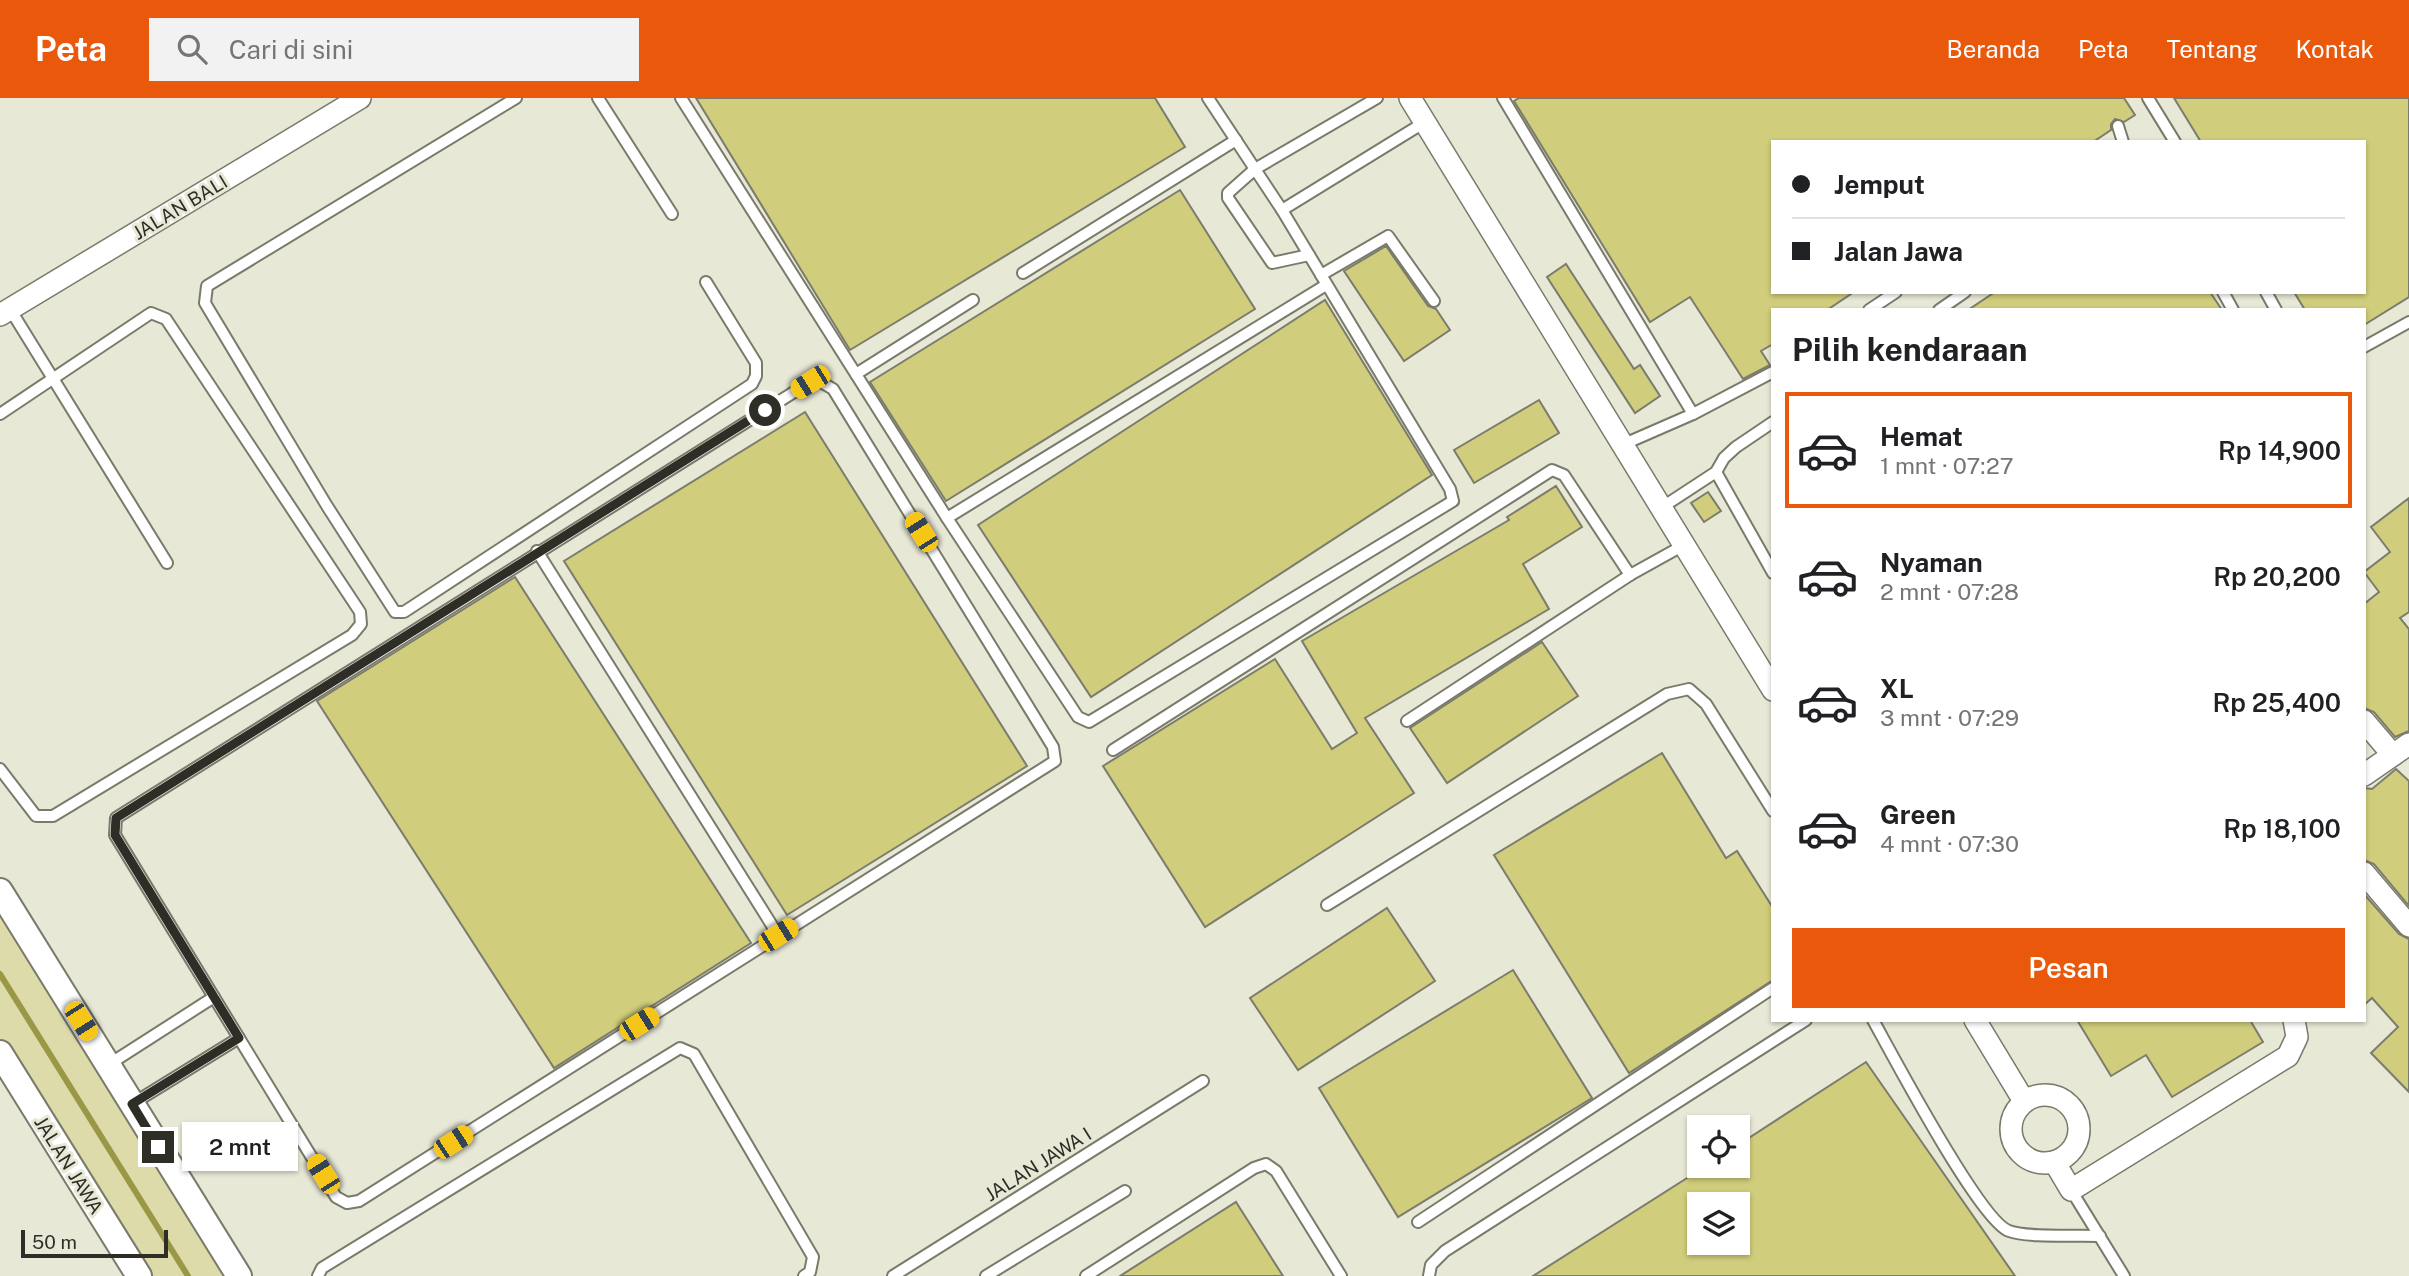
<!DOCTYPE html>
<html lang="id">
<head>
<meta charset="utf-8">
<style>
  :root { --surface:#fff; --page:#f2f2f2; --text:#202124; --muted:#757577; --line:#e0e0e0; --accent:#ea580c }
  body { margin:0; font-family:"Public Sans",sans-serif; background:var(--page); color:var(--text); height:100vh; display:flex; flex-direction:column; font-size:26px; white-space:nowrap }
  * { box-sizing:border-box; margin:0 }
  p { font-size:23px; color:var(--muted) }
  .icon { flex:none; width:38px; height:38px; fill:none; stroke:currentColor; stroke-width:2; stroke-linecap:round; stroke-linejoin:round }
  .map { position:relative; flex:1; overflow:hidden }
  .panel { position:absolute; left:1771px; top:210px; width:595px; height:714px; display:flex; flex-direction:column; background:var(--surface); border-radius:0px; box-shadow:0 2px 5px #0004 }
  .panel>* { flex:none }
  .top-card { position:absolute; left:1771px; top:42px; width:595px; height:154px; border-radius:0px; box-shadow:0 2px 5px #0004; display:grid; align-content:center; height:154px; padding:0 21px; background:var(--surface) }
  .tools { position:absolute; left:1687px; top:1017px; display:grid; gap:14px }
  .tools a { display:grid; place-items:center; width:63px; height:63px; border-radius:0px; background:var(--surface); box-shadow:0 2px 5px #0004; font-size:35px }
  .scale { position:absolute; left:21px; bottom:18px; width:147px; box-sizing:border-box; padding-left:7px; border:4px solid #2e2e27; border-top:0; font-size:19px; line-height:24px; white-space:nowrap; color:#2e2e27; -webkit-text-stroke:5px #e8e8d7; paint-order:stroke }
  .end { position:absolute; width:32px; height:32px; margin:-16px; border:9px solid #2e2e27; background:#fff; box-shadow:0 0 0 4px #fff }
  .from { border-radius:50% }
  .bubble { position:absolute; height:49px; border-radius:0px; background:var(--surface); box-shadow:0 2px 5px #0004; font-size:23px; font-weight:600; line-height:49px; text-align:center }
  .car { position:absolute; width:21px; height:42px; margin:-21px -10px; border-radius:9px; box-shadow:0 0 5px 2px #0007; background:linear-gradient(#f5c518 24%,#345 0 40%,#f5c518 0 76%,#345 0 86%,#f5c518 0) }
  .top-card b { display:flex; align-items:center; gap:24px; height:66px; font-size:26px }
  .top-card b+b { border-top:2px solid var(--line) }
  .top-card i { width:18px; height:18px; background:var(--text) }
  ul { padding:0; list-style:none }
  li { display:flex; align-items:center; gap:21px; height:116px; margin:0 14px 10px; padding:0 7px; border:4px solid transparent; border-radius:0px }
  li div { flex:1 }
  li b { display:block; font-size:26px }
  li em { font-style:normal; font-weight:600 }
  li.active { border-color:var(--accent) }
  li>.icon { width:63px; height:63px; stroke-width:1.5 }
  h2 { padding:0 21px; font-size:32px; line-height:84px }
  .primary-button { display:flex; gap:14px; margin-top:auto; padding:14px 21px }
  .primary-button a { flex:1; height:80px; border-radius:0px; background:var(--accent); color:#fff; font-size:28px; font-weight:600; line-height:80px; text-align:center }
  header { display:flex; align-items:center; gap:42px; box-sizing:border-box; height:98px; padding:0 35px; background:var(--accent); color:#fff }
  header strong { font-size:33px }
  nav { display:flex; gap:38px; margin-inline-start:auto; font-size:24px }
  .search { width:490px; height:63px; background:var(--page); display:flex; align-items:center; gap:18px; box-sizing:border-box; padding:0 24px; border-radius:0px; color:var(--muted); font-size:26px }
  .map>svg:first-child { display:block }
  .green { fill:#dcdba9 }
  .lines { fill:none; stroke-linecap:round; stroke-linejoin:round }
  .stream { stroke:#9a9746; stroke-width:6 }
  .building { fill:#d0cd7c; stroke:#7c7c6d; stroke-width:2; fill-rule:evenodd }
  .service-casing { stroke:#7a7a6b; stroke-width:14 }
  .minor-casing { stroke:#7a7a6b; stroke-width:24 }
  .tertiary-casing { stroke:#7a7a6b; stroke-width:28 }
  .service { stroke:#fff; stroke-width:10 }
  .minor { stroke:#fff; stroke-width:21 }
  .tertiary { stroke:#fff; stroke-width:24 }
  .route { stroke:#2e2e27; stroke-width:9 }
  .labels { text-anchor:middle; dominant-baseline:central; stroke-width:6; stroke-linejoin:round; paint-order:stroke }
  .street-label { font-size:19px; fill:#2e2e27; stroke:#e8e8d7 }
</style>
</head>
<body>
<header>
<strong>Peta</strong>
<div class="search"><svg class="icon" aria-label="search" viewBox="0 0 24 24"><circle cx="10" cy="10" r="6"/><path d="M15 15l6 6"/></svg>Cari di sini</div>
<nav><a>Beranda</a><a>Peta</a><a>Tentang</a><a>Kontak</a></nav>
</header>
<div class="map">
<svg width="2409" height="1178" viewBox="0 0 2409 1178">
  <rect width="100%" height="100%" fill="#e8e8d7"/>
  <path class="green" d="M0 793 239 1178H139L0 954Z"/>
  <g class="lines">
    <path class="stream" d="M0 876 188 1178"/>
  </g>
  <g class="building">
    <path d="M696 0H1155L1185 49 850 252Z"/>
    <path d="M1519 0H2124L2135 17 2124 24 2115 21 2111 26V32L2093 44H1773V194H1854L1827 212H1773V246L1761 253 1770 267 1743 281 1690 199 1650 224 1514 3Z"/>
    <path d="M2174 0H2409V199L2364 227V212H2305L2294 194H2364V44H2201Z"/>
    <path d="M1180 92 1255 211 946 403 870 284Z"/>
    <path d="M1386 148 1428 208 1436 211 1450 232 1404 263 1344 173Z"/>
    <path d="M1566 166 1634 271 1640 267 1660 298 1635 315 1547 179Z"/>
    <path d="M1995 194H2210L2222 212H1968Z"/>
    <path d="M1325 202 1432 377 1091 599 978 427Z"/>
    <path d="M1539 302 1559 335 1474 385 1454 352Z"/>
    <path d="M805 314 1027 668 787 817 564 463Z"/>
    <path d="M1556 388 1582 429 1523 466 1549 511 1365 620 1414 695 1205 829 1103 668 1275 561 1332 651 1357 635 1302 543 1509 422 1507 419Z"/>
    <path d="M1708 394 1721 413 1704 424 1691 405Z"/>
    <path d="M2409 400V514L2400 520 2409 531V633L2395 639 2374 614 2364 610V506L2379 494 2364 474 2390 454 2371 429Z"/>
    <path d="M515 479 751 845 554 970 317 603Z"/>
    <path d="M1542 544 1578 598 1447 685 1410 630Z"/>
    <path d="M1662 655 1726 760 1737 753 1773 810V882L1629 975 1494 757Z"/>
    <path d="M2396 671 2409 683V808L2374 766 2364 762V690L2372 691Z"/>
    <path d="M2364 796 2399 836 2409 841V994L2371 955 2398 929 2372 900 2364 907Z"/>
    <path d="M1387 810 1435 883 1298 972 1250 900Z"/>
    <path d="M1513 872 1592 1000 1398 1119 1319 990Z"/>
    <path d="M2077 922H2250L2263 944 2172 999 2146 957 2111 978Z"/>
    <path d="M1866 964 2015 1178H1533L1706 1068H1738V1047ZM1699 1106H1738V1144H1699Z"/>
    <path d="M1236 1104 1283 1178H1120Z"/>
  </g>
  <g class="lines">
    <defs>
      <g id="service">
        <path d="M516 0 207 188 205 205 327 408 395 514H404L752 286 756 278V265L706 184"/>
        <path d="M598 0 672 116"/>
        <path d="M681 0 947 420 1078 619 1089 624 1453 403 1450 391 1282 112 1208 0"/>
        <path d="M1503 0 1693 316"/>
        <path d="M2148 0 2175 44"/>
        <path d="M2118 28 2123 44"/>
        <path d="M1282 112 1425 24"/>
        <path d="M1309 157 1272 165 1228 100V95L1255 71 1377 0"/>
        <path d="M1023 175 1236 42"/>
        <path d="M1321 177 1388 138 1434 203"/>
        <path d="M2223 194 2233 212"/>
        <path d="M2266 194 2276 212"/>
        <path d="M10 211 167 465"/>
        <path d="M1869 212 1896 194"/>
        <path d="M1939 212 1965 194"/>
        <path d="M2364 249 2409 224"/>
        <path d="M856 276 973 202"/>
        <path d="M819 283 833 291 1053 649 1055 663 359 1103 347 1105 336 1099 115 737 116 720 810 284Z"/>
        <path d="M0 316 151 215 166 221 360 514 361 526 352 537 53 718H36L0 671"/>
        <path d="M1622 347 1693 316 1773 274"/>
        <path d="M1716 374 1773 475"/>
        <path d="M1661 410 1716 374 1724 360 1736 349 1773 324"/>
        <path d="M947 420 1326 187"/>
        <path d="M537 453 778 837"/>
        <path d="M1407 623 1630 477 1684 447"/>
        <path d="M1113 652 1552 372 1564 377 1630 477"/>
        <path d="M1327 807 1667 596 1689 591 1706 606 1773 713"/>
        <path d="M1873 922C1893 958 1980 1123 2009 1133 2028 1140 2077 1137 2100 1138"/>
        <path d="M108 967 214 899"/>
        <path d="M132 1006 239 940"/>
        <path d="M2071 1092 2124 1178"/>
        <path d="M1418 1124 1773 890"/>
        <path d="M318 1178 322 1170 680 950 694 956 813 1159 810 1174 804 1178"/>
        <path d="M893 1178 1203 983"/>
        <path d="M986 1178 1125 1093"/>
        <path d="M1086 1178 1254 1070 1266 1066 1276 1073 1341 1178"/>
        <path d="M1429 1178 1431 1167 1445 1153 1806 922"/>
      </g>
      <g id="minor">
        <path d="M1410 0 1773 592"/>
        <path d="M0 217 360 0"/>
        <path d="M2364 623 2393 657"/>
        <path d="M2364 677 2409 646"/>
        <path d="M2364 775 2409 828"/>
        <path d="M1975 922 2024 1003"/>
        <circle cx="2045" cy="1031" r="34"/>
        <path d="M2055 1065 2071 1092 2288 958 2297 939 2294 922"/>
      </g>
      <g id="tertiary">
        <path d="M0 793 239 1178"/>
        <path d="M0 955 139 1178"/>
      </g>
    </defs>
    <use href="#service" class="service-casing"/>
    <use href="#minor" class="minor-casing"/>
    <use href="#tertiary" class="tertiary-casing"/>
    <use href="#service" class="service"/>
    <use href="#minor" class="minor"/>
    <use href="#tertiary" class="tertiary"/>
  </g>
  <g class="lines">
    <path class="route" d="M158 1049 132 1006 239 940 115 737 116 720 765 312"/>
  </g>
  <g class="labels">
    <g class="street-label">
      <text transform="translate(180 109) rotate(-31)">JALAN BALI</text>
      <text transform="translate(1038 1066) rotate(-32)">JALAN JAWA I</text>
      <text transform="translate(69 1067) rotate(58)">JALAN JAWA</text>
    </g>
  </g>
</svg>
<div class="tools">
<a><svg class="icon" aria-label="locate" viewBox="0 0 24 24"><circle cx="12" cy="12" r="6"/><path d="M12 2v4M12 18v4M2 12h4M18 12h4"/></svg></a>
<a><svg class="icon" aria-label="layers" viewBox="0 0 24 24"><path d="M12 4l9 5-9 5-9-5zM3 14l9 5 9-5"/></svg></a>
</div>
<div class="scale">50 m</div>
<i class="end from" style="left:765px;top:312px"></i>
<i class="end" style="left:158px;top:1049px"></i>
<div class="bubble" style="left:182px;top:1024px;width:116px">2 mnt</div>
<i class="car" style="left:810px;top:284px;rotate:238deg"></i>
<i class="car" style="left:921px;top:434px;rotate:328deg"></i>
<i class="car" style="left:778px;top:837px;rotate:58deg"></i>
<i class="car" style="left:81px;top:923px;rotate:148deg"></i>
<i class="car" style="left:639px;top:926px;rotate:58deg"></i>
<i class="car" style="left:453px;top:1044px;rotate:57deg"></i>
<i class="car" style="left:323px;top:1076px;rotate:328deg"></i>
<div class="top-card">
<b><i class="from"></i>Jemput</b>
<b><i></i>Jalan Jawa</b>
</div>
<section class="panel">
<h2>Pilih kendaraan</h2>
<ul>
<li class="active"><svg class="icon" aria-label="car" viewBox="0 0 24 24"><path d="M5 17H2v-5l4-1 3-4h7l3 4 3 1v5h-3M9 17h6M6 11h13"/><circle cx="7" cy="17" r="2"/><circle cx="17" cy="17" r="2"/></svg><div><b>Hemat</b><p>1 mnt · 07:27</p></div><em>Rp 14,900</em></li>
<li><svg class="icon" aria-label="car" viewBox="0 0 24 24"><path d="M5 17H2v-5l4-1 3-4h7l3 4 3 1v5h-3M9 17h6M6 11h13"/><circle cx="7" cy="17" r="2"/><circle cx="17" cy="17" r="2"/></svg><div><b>Nyaman</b><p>2 mnt · 07:28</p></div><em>Rp 20,200</em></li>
<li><svg class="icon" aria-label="car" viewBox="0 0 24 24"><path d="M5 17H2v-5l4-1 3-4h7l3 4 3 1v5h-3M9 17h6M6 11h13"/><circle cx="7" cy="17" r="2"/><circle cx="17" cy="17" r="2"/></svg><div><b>XL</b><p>3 mnt · 07:29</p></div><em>Rp 25,400</em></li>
<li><svg class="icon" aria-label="car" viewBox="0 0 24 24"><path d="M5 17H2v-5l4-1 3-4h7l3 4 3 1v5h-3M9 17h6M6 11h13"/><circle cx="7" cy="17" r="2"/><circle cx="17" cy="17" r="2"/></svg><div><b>Green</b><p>4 mnt · 07:30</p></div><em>Rp 18,100</em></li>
</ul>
<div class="primary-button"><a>Pesan</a></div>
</section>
</div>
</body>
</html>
